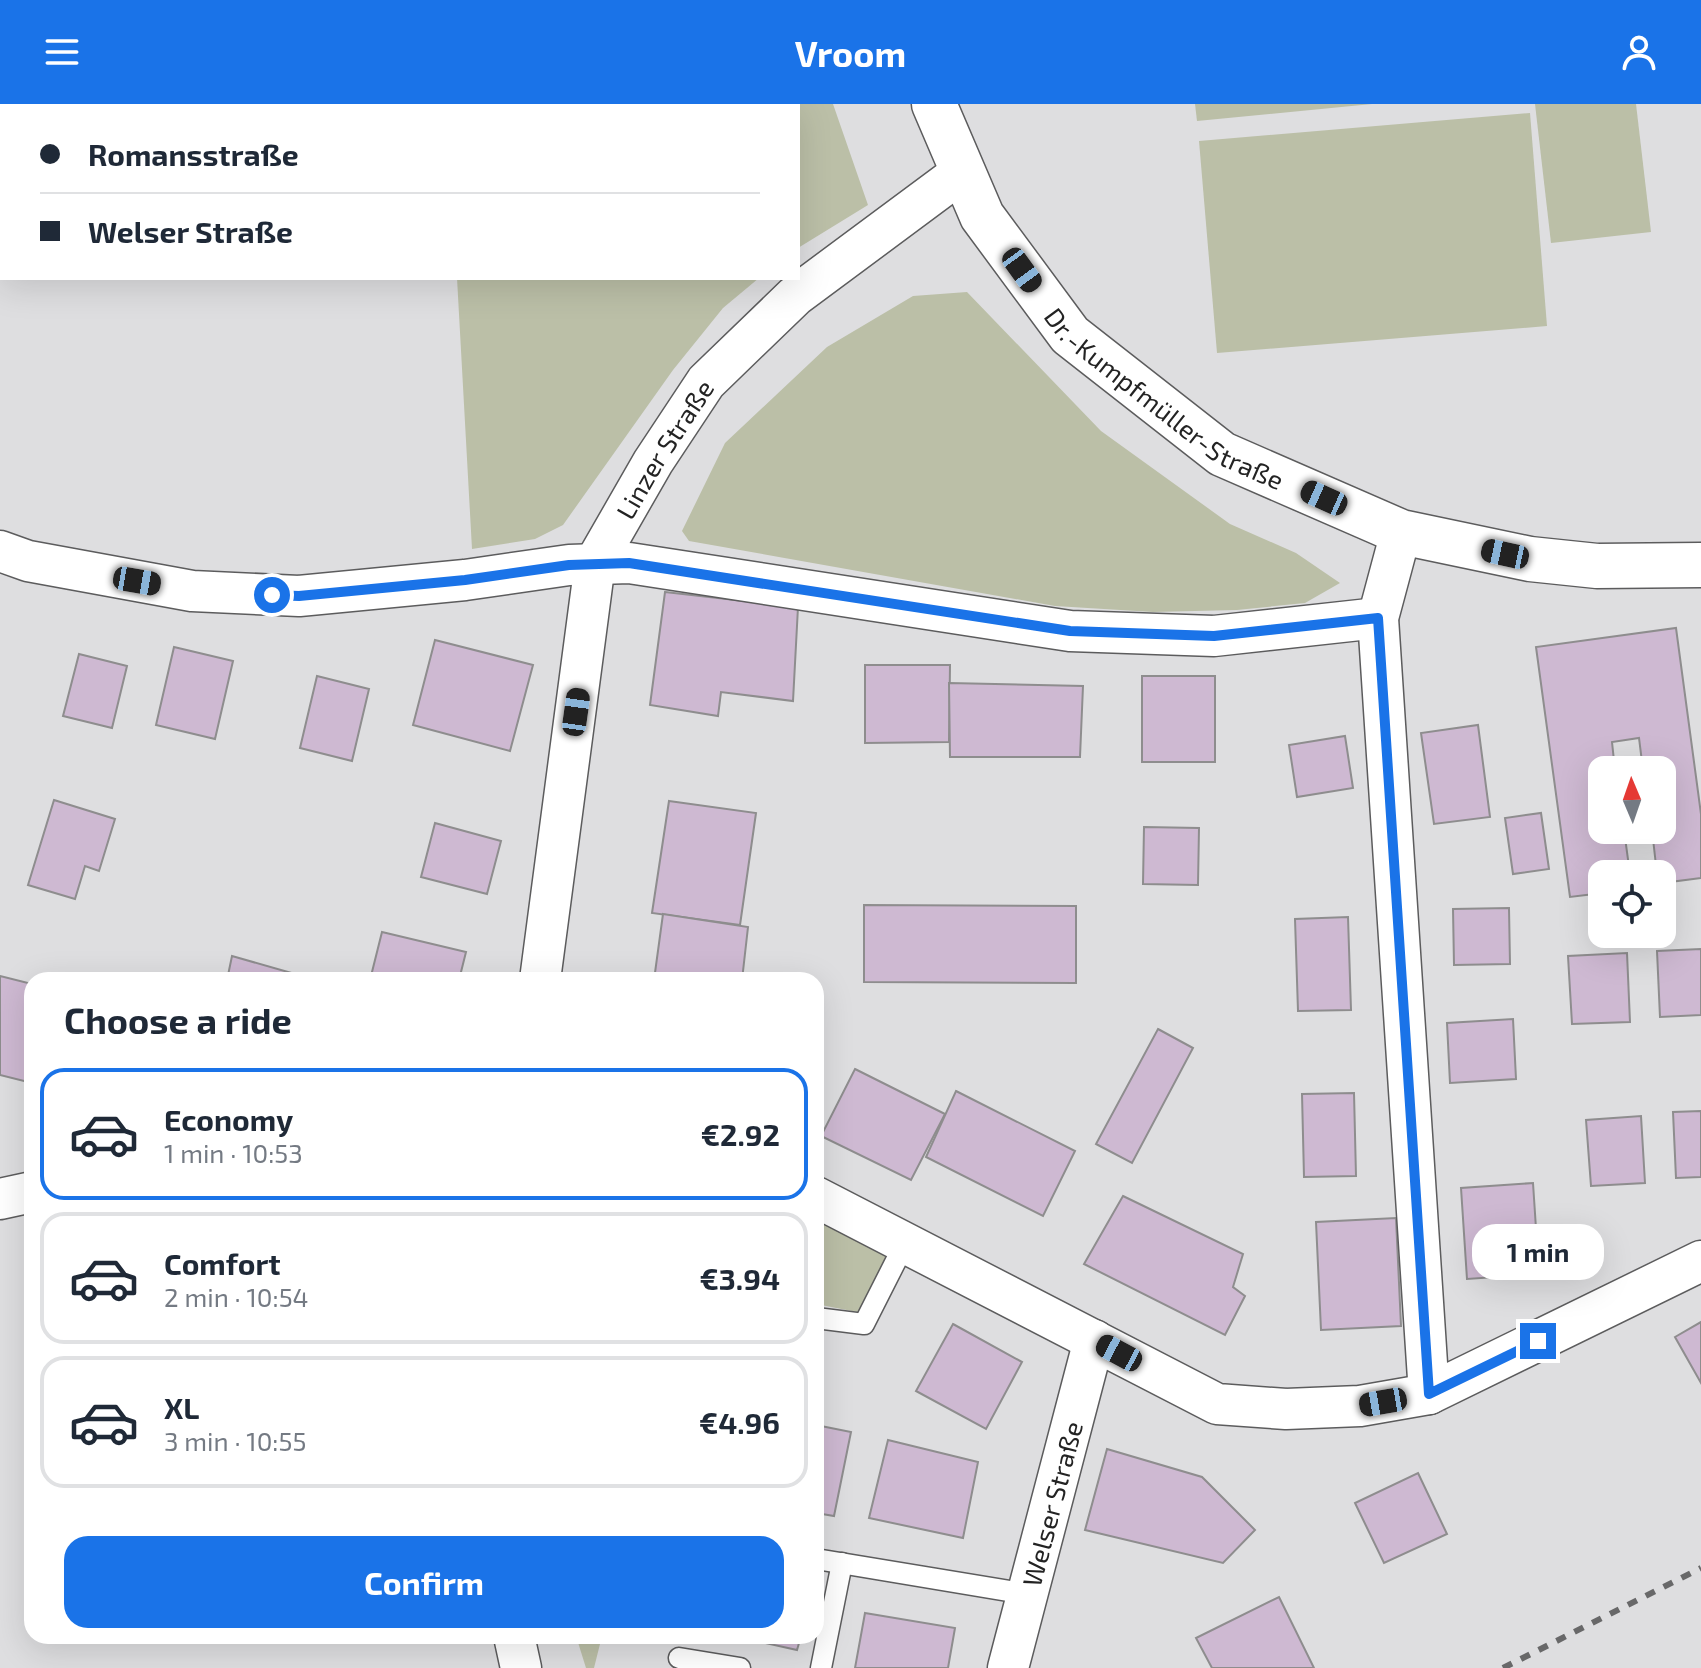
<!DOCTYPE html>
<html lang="en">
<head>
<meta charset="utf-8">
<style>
  :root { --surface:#fff; --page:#f6f6f7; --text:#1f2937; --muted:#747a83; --line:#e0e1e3; --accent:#1a73e8 }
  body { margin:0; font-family:"Exo 2",sans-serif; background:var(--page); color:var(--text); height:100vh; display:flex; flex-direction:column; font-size:30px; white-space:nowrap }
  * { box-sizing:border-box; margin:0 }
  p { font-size:26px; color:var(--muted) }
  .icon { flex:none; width:44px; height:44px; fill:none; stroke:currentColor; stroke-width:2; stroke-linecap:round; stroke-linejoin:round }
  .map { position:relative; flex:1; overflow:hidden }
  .sheet { position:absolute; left:24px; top:868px; width:800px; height:672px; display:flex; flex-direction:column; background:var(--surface); border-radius:24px; box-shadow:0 8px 32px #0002 }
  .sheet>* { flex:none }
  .top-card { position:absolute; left:0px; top:0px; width:800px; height:176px; box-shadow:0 8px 32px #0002; display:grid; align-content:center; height:176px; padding:0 40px; background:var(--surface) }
  .needle { width:52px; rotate:358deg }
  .buttons { position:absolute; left:1588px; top:652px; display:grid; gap:16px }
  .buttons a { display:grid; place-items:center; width:88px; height:88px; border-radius:16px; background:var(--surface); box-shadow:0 8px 32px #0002; font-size:40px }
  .end { position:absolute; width:36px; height:36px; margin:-18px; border:10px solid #1a73e8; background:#fff; box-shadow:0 0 0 4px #fff }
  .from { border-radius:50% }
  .bubble { position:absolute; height:56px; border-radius:24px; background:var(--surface); box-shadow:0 8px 32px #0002; font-size:26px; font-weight:700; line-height:56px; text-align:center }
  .car { position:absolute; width:24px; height:48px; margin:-24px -12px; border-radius:10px; box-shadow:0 0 6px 2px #0007; background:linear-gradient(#222 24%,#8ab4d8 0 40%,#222 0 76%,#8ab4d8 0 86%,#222 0) }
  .top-card b { display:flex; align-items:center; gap:28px; height:76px; font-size:30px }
  .top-card b+b { border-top:2px solid var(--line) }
  .top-card i { width:20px; height:20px; background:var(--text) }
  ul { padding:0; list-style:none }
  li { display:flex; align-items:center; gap:24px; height:132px; margin:0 16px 12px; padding:0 24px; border:4px solid var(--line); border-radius:24px }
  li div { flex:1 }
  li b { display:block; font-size:30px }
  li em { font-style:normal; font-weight:700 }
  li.selected { border-color:var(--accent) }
  li>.icon { width:72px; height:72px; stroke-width:1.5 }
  h2 { padding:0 40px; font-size:36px; line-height:96px }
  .action { display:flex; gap:16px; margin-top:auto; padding:16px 40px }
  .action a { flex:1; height:92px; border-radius:24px; background:var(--accent); color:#fff; font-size:32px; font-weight:700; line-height:92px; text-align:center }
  header { display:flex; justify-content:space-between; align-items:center; height:104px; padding:0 40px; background:var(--accent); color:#fff; font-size:36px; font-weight:700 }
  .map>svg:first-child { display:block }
  .green { fill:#bbbfa7 }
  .building { fill:#ceb9d2; stroke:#8e8d8e; stroke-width:2 }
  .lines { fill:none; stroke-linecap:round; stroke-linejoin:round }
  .service-casing { stroke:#5c5c5d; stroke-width:23 }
  .minor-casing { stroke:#5c5c5d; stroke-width:43 }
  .tertiary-casing { stroke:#5c5c5d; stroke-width:47 }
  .service { stroke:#fff; stroke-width:20 }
  .minor { stroke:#fff; stroke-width:40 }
  .tertiary { stroke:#fff; stroke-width:44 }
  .rail { stroke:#686869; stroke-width:6; stroke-dasharray:10 10; stroke-linecap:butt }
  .route { stroke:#1a73e8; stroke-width:10 }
  .labels { text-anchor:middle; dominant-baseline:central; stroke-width:8; stroke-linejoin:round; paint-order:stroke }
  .street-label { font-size:26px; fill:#232323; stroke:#ebeced }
</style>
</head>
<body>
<header><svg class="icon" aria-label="menu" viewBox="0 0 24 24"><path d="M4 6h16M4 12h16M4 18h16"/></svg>Vroom<svg class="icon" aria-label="person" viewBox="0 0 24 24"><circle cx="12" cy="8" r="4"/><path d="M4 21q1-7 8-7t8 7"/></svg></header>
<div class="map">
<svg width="1701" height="1564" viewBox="0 0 1701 1564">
  <rect width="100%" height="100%" fill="#dedee0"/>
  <g class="green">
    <path d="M447 0H833L868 101 798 144V2Z"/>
    <path d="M1195 0H1372L1197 17Z"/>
    <path d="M1535 0H1636L1651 128 1551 139Z"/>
    <path d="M1530 9 1547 222 1217 249 1199 37Z"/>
    <path d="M457 174H759L723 204 673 266 563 421 535 435 472 445Z"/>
    <path d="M967 188 1101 327 1230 420 1296 449 1340 479 1305 499 1237 506 1153 508 1055 502 689 437 682 427 725 339 827 243 913 192Z"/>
    <path d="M816 1105 894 1145 862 1209 816 1200Z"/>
    <path d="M576 1532H602L594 1564H586Z"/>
  </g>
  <g class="building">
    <path d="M665 488 798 503 793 597 721 588 718 612 650 601Z"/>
    <path d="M1676 524 1701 710V774L1662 779V770H1657L1652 726H1662V666H1643L1639 634 1612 638 1615 666H1602V726H1624L1630 770H1602V789L1570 793 1536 543Z"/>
    <path d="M435 536 533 561 510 647 413 621Z"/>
    <path d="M174 543 233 557 215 635 156 621Z"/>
    <path d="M79 550 127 562 112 624 63 612Z"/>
    <path d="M865 561H950L949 638 865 639Z"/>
    <path d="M317 572 369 585 352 657 300 644Z"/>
    <rect x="1142" y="572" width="73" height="86"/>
    <path d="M949 579 1083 582 1080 653H950Z"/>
    <path d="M1478 621 1490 713 1434 720 1421 629Z"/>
    <path d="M1345 632 1353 684 1297 693 1289 641Z"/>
    <path d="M54 696 115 715 99 767 85 762 75 795 28 781Z"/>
    <path d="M669 697 756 709 740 821 652 809Z"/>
    <path d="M1541 709 1549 765 1513 770 1505 714Z"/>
    <path d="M435 719 501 737 487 790 421 773Z"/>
    <path d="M1144 723 1199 724 1198 781 1143 780Z"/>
    <path d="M864 801 1076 802V879L864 878Z"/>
    <path d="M1509 804 1510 860 1454 861 1453 805Z"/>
    <path d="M663 810 748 823 742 876H654Z"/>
    <path d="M1348 813 1351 906 1298 907 1295 815Z"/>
    <path d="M382 828 466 848 459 876H370Z"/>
    <path d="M1701 845V911L1660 913 1657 847Z"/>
    <path d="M1627 849 1630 918 1572 920 1568 852Z"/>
    <path d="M232 852 295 870 294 876H227Z"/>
    <path d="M0 872 32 880V979L0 971Z"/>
    <path d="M1513 915 1516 975 1450 979 1447 919Z"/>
    <path d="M1158 925 1193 944 1132 1059 1096 1040Z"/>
    <path d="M855 965 945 1010 911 1076 821 1032Z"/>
    <path d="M956 987 1075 1047 1043 1112 926 1053Z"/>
    <path d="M1354 989 1356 1072 1304 1073 1302 990Z"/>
    <path d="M1701 1007V1073L1676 1074 1673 1008Z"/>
    <path d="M1641 1012 1645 1079 1591 1082 1586 1016Z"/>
    <path d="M1533 1079 1539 1170 1467 1175 1461 1084Z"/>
    <path d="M1123 1092 1243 1150 1233 1183 1245 1192 1225 1231 1084 1160Z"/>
    <path d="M1396 1114 1401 1222 1321 1226 1316 1118Z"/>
    <path d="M1701 1218V1279L1675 1233Z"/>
    <path d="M953 1220 1022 1258 986 1325 916 1287Z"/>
    <path d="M816 1321 851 1328 834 1412 816 1409Z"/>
    <path d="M888 1336 978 1358 963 1434 869 1414Z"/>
    <path d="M1107 1345 1202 1373 1255 1426 1223 1459 1085 1426Z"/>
    <path d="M1418 1369 1447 1430 1384 1459 1355 1399Z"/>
    <path d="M1279 1493 1314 1564H1212L1196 1534Z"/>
    <path d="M865 1509 955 1524 948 1564H855Z"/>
    <path d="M733 1532H801L797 1546Z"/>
  </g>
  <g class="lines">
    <defs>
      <g id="service">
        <path d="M816 1214 864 1220 905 1139"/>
        <path d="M816 1455 1027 1490"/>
        <path d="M679 1554 740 1564"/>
        <path d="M821 1564 842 1459"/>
      </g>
      <g id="minor">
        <path d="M1401 428 1378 514 1429 1290"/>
        <path d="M0 447 28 457 192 487 299 492 465 476 569 461 629 459 1070 527 1214 532 1378 514"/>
        <path id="s1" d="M540 876 595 459 653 358 706 278 795 192 962 68"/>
        <path d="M816 1093 1217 1300 1286 1305 1360 1302 1429 1290 1701 1157"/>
        <path d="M0 1095 32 1088"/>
        <path d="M514 1532 521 1564"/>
        <path id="s2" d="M1008 1564 1094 1236"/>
      </g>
      <g id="tertiary">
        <path id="s3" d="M934 0 982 112 1070 231 1222 350 1401 428 1530 455 1597 462 1701 461"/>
      </g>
    </defs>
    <use href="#service" class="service-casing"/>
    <use href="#minor" class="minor-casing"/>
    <use href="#tertiary" class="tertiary-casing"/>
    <use href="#service" class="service"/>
    <use href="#minor" class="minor"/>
    <use href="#tertiary" class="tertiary"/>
    <path class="rail" d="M1503 1564 1701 1464"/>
  </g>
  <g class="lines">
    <path class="route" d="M272 491 299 492 465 476 569 461 629 459 1070 527 1214 532 1378 514 1429 1290 1538 1237"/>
  </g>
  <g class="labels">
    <g class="street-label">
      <text stroke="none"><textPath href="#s3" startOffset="384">Dr.-Kumpfmüller-Straße</textPath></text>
      <text stroke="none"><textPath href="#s1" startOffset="554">Linzer Straße</textPath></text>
      <text stroke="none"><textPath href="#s2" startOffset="170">Welser Straße</textPath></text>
    </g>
  </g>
</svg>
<div class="buttons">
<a><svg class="needle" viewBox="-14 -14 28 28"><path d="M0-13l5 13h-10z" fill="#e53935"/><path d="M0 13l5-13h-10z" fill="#747a83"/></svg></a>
<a><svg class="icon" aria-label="locate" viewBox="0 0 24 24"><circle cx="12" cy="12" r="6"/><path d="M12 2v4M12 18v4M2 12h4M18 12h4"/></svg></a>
</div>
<i class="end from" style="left:272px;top:491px"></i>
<i class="end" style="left:1538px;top:1237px"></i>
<div class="bubble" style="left:1472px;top:1120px;width:132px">1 min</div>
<i class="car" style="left:1022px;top:166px;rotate:144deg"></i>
<i class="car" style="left:1324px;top:394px;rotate:294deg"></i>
<i class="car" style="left:1505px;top:450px;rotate:282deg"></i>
<i class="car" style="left:137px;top:477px;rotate:100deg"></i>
<i class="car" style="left:576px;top:608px;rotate:8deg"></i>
<i class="car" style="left:1119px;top:1249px;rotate:298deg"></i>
<i class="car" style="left:1383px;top:1298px;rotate:260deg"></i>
<div class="top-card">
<b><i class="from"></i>Romansstraße</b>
<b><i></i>Welser Straße</b>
</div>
<section class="sheet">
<h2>Choose a ride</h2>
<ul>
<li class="selected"><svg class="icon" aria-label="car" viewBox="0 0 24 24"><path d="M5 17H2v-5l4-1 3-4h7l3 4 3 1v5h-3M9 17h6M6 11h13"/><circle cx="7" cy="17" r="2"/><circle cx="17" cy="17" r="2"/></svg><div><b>Economy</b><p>1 min · 10:53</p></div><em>€2.92</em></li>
<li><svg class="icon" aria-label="car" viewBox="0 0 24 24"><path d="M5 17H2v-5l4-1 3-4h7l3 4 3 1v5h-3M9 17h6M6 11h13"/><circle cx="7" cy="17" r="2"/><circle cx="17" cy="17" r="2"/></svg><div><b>Comfort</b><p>2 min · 10:54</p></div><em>€3.94</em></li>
<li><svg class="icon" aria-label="car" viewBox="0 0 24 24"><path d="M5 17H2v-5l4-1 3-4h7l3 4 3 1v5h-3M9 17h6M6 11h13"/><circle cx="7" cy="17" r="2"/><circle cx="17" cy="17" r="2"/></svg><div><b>XL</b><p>3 min · 10:55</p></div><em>€4.96</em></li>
</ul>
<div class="action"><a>Confirm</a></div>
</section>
</div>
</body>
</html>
